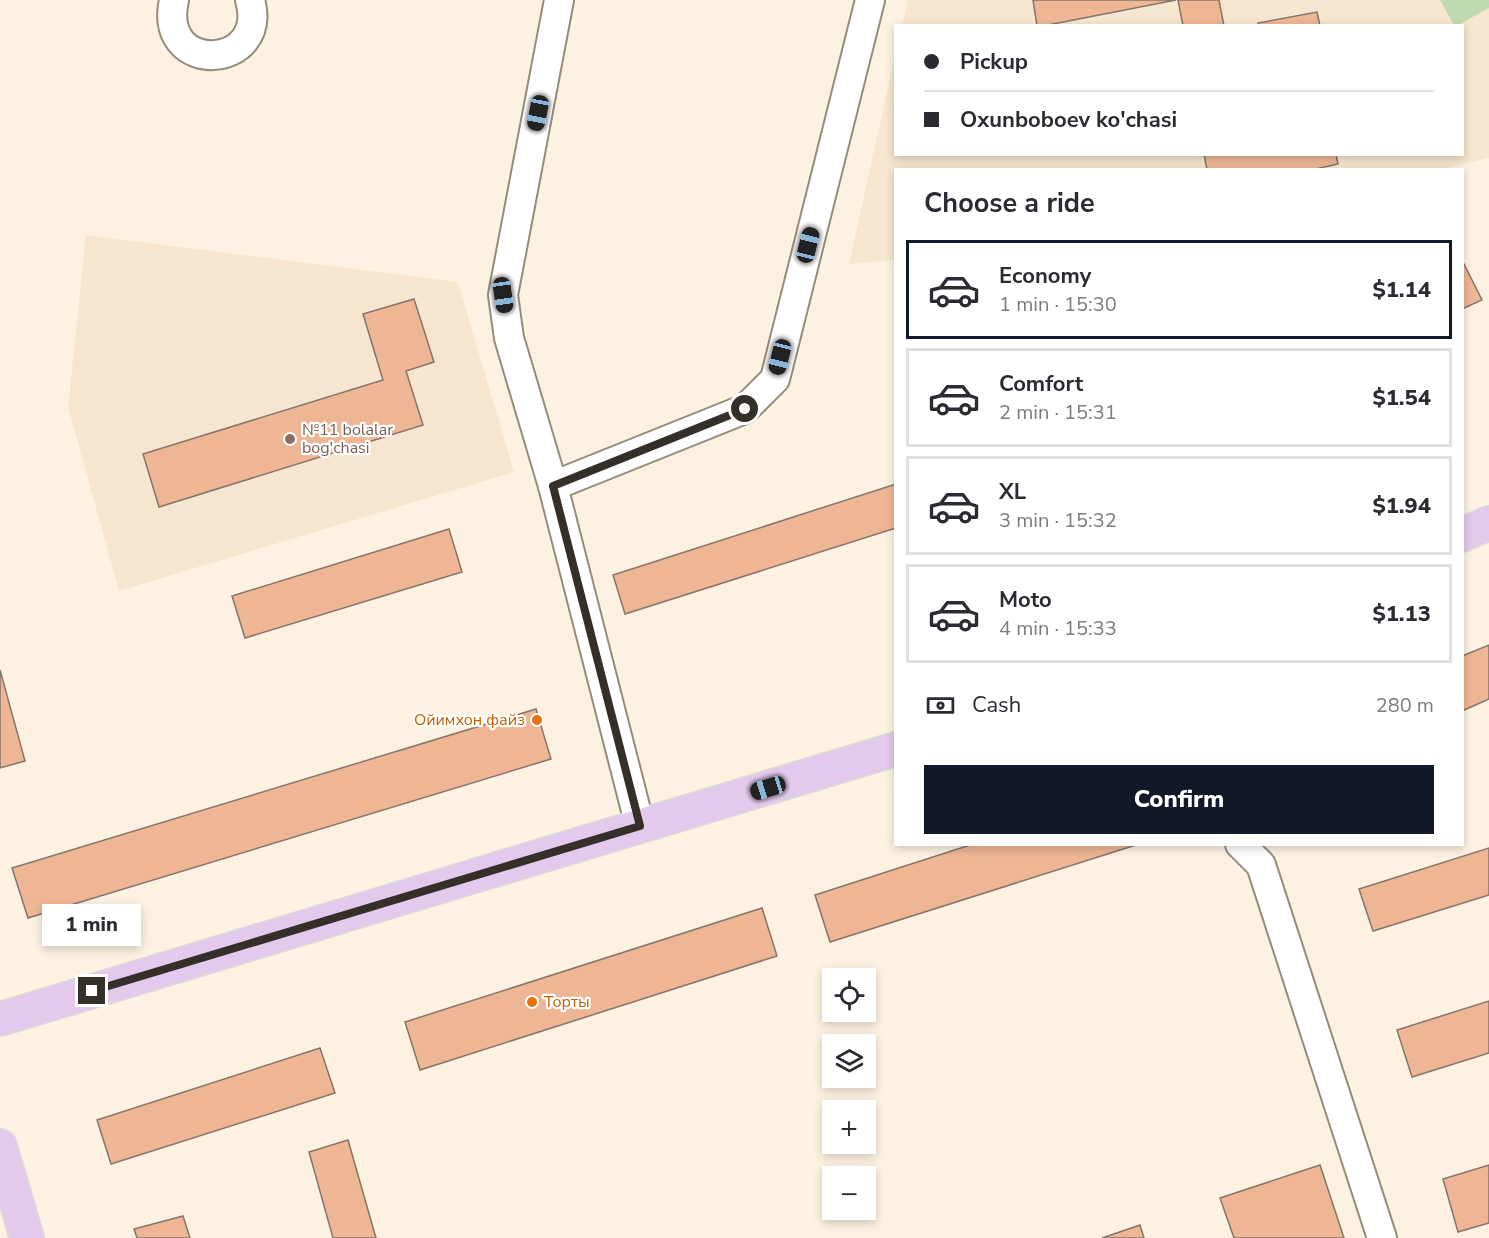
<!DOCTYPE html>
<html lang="en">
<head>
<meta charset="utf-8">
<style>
  :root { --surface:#fff; --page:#f7f7f7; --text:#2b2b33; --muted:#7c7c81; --line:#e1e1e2; --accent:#111827 }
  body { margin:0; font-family:"Nunito Sans",sans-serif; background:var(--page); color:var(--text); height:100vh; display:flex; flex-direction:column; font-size:22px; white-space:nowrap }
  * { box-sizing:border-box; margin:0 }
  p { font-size:20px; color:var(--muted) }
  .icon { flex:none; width:33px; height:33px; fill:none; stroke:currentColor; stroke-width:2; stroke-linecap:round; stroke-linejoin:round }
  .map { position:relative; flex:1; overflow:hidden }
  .drawer { position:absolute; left:894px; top:168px; width:570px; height:678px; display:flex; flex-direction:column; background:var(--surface); border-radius:0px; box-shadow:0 3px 9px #0003 }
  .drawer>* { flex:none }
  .guide { position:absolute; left:894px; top:24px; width:570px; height:132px; border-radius:0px; box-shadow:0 3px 9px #0003; display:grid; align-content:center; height:132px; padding:0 30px; background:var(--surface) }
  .fabs { position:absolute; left:822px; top:968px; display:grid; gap:12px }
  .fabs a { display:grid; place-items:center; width:54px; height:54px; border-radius:0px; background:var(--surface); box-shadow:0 3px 9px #0003; font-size:30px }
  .end { position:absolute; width:27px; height:27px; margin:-14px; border:8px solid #343029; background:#fff; box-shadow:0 0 0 3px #fff }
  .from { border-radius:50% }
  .bubble { position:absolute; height:42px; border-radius:0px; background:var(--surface); box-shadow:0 3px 9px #0003; font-size:20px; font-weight:800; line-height:42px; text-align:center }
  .car { position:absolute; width:18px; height:36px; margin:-18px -9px; border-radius:8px; box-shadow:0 0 4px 2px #0007; background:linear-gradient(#222 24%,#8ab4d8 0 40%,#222 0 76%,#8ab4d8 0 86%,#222 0) }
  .guide b { display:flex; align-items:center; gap:21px; height:57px; font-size:22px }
  .guide b+b { border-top:2px solid var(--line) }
  .guide i { width:15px; height:15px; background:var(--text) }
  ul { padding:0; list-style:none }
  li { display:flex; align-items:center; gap:18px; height:99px; margin:0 12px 9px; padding:0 18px; border:3px solid var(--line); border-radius:0px }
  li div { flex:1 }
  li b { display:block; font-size:22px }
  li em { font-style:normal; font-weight:800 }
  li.current { border-color:var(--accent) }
  li>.icon { width:54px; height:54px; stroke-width:1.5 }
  h2 { padding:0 30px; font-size:27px; line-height:72px }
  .pay { display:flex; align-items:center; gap:15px; height:66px; padding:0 30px; font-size:22px }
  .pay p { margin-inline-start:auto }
  .action { display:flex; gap:12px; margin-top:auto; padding:12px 30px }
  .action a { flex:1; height:69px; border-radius:0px; background:var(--accent); color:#fff; font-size:24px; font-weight:800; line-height:69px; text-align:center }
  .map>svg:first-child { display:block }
  .built { fill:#f6e6cf }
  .green { fill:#bedab2 }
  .building { fill:#eeb694; stroke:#85756b; stroke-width:1.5 }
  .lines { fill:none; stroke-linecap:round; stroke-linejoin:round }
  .minor-casing { stroke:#968c7d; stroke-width:32 }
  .major-casing { stroke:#dadad8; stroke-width:36 }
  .minor { stroke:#fff; stroke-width:28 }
  .major { stroke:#e3c9ec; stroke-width:33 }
  .route { stroke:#343029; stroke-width:8 }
  .education-dot { fill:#8d6e63; stroke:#fff; stroke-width:2 }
  .food-dot { fill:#e8710a; stroke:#fff; stroke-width:2 }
  .labels { text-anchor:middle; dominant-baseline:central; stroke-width:4.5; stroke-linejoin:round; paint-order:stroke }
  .education-label { font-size:16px; fill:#785e54; stroke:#fff; text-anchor:start }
  .food-label { font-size:16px; fill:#c56008; stroke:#fff; text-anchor:end }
</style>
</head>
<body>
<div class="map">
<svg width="1489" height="1238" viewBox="0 0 1489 1238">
  <rect width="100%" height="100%" fill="#fdf2e2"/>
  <g class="built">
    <path d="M908 0H1489V158L1437 170H896L895 260 849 264 895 55 896 154H1462V26L902 25Z"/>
    <path d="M86 235 458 282 514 472 119 591 68 407Z"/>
  </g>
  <path class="green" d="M1440 0H1489V8L1458 25H1454Z"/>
  <g class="building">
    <path d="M1033 0H1176L1043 26H1037Z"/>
    <path d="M1178 0H1219L1224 26H1183Z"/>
    <path d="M1317 12 1320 26H1259L1258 23Z"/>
    <path d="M1204 154H1336L1338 164 1311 170H1207Z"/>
    <path d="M1462 260 1482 300 1462 309Z"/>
    <path d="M414 299 434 362 406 371 423 425 159 507 143 454 383 380 363 314Z"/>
    <path d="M896 484V528L625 614 613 575Z"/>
    <path d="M449 529 462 572 245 638 232 596Z"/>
    <path d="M1489 645V699L1462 711V656Z"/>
    <path d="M0 670 25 761 0 768Z"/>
    <path d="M536 709 551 759 28 918 12 868Z"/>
    <path d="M973 844H1139L830 942 815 895Z"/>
    <path d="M1489 848V895L1373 931 1359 889Z"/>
    <path d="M762 908 777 956 420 1070 405 1022Z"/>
    <path d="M1489 1001V1053L1412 1077 1397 1030Z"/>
    <path d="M320 1048 335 1093 111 1164 97 1120Z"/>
    <path d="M348 1140 376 1238H333L309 1152Z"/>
    <path d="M1320 1165 1344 1238H1234L1220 1198Z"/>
    <path d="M1489 1165V1223L1458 1232 1443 1179Z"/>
    <path d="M183 1216 190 1238H137L134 1229Z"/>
    <path d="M1140 1225 1144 1238H1102Z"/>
  </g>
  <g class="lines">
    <defs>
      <g id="minor">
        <path d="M174 0C157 77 270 70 250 0"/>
        <path d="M559 0 503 295 509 338 553 486 640 826"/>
        <path d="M553 486 745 409 775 379 870 0"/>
        <path d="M1240 844 1261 865 1382 1238"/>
      </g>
      <g id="major">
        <path d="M1462 535 1489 523"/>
        <path d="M0 1019 896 749"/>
        <path d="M0 1146 27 1238"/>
      </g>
    </defs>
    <use href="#minor" class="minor-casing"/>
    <use href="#major" class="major-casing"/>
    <use href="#minor" class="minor"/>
    <use href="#major" class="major"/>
  </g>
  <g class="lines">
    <path class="route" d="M92 991 640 826 553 486 745 409"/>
  </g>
  <circle class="education-dot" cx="290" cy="439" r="6"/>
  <g class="food-dot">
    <circle cx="537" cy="720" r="6"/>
    <circle cx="532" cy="1002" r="6"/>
  </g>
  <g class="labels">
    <g class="education-label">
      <text x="302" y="430">№11 bolalar<tspan x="302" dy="18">bog'chasi</tspan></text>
    </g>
    <g class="food-label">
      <text x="525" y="720">Ойимхон файз</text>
      <text x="544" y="1002" text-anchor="start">Торты</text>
    </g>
  </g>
</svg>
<div class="fabs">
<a><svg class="icon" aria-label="locate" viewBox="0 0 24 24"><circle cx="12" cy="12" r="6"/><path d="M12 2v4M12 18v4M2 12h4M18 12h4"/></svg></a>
<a><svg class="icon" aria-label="layers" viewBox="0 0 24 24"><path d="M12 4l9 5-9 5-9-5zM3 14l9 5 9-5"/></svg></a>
<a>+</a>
<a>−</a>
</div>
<i class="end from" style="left:745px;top:409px"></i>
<i class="end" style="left:92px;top:991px"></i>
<div class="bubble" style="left:42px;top:904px;width:99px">1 min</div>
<i class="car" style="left:538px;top:113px;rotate:191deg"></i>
<i class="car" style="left:808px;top:245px;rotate:14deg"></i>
<i class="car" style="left:503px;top:295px;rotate:172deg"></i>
<i class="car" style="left:780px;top:357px;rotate:194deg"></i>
<i class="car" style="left:768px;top:788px;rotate:253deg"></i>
<div class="guide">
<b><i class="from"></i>Pickup</b>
<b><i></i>Oxunboboev ko'chasi</b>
</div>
<section class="drawer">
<h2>Choose a ride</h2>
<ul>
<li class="current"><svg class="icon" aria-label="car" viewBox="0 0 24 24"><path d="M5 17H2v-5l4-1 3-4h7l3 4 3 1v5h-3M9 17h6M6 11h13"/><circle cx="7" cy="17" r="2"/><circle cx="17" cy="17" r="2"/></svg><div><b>Economy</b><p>1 min · 15:30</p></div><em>$1.14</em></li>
<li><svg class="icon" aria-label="car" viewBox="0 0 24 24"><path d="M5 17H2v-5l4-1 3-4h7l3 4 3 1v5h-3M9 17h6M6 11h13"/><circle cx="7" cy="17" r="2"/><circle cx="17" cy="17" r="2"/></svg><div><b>Comfort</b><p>2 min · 15:31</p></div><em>$1.54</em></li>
<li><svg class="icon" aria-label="car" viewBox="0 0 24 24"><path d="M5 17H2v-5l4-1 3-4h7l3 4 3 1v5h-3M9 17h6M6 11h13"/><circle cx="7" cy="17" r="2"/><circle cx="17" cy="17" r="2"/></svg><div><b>XL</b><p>3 min · 15:32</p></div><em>$1.94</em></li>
<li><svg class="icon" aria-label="car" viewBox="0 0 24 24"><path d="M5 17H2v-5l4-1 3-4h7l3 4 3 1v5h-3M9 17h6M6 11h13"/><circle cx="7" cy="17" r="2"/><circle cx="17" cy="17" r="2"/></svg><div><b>Moto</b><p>4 min · 15:33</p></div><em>$1.13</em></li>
</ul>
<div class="pay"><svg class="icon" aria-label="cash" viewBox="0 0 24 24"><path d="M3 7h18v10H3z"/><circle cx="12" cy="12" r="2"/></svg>Cash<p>280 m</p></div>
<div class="action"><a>Confirm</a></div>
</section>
</div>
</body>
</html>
